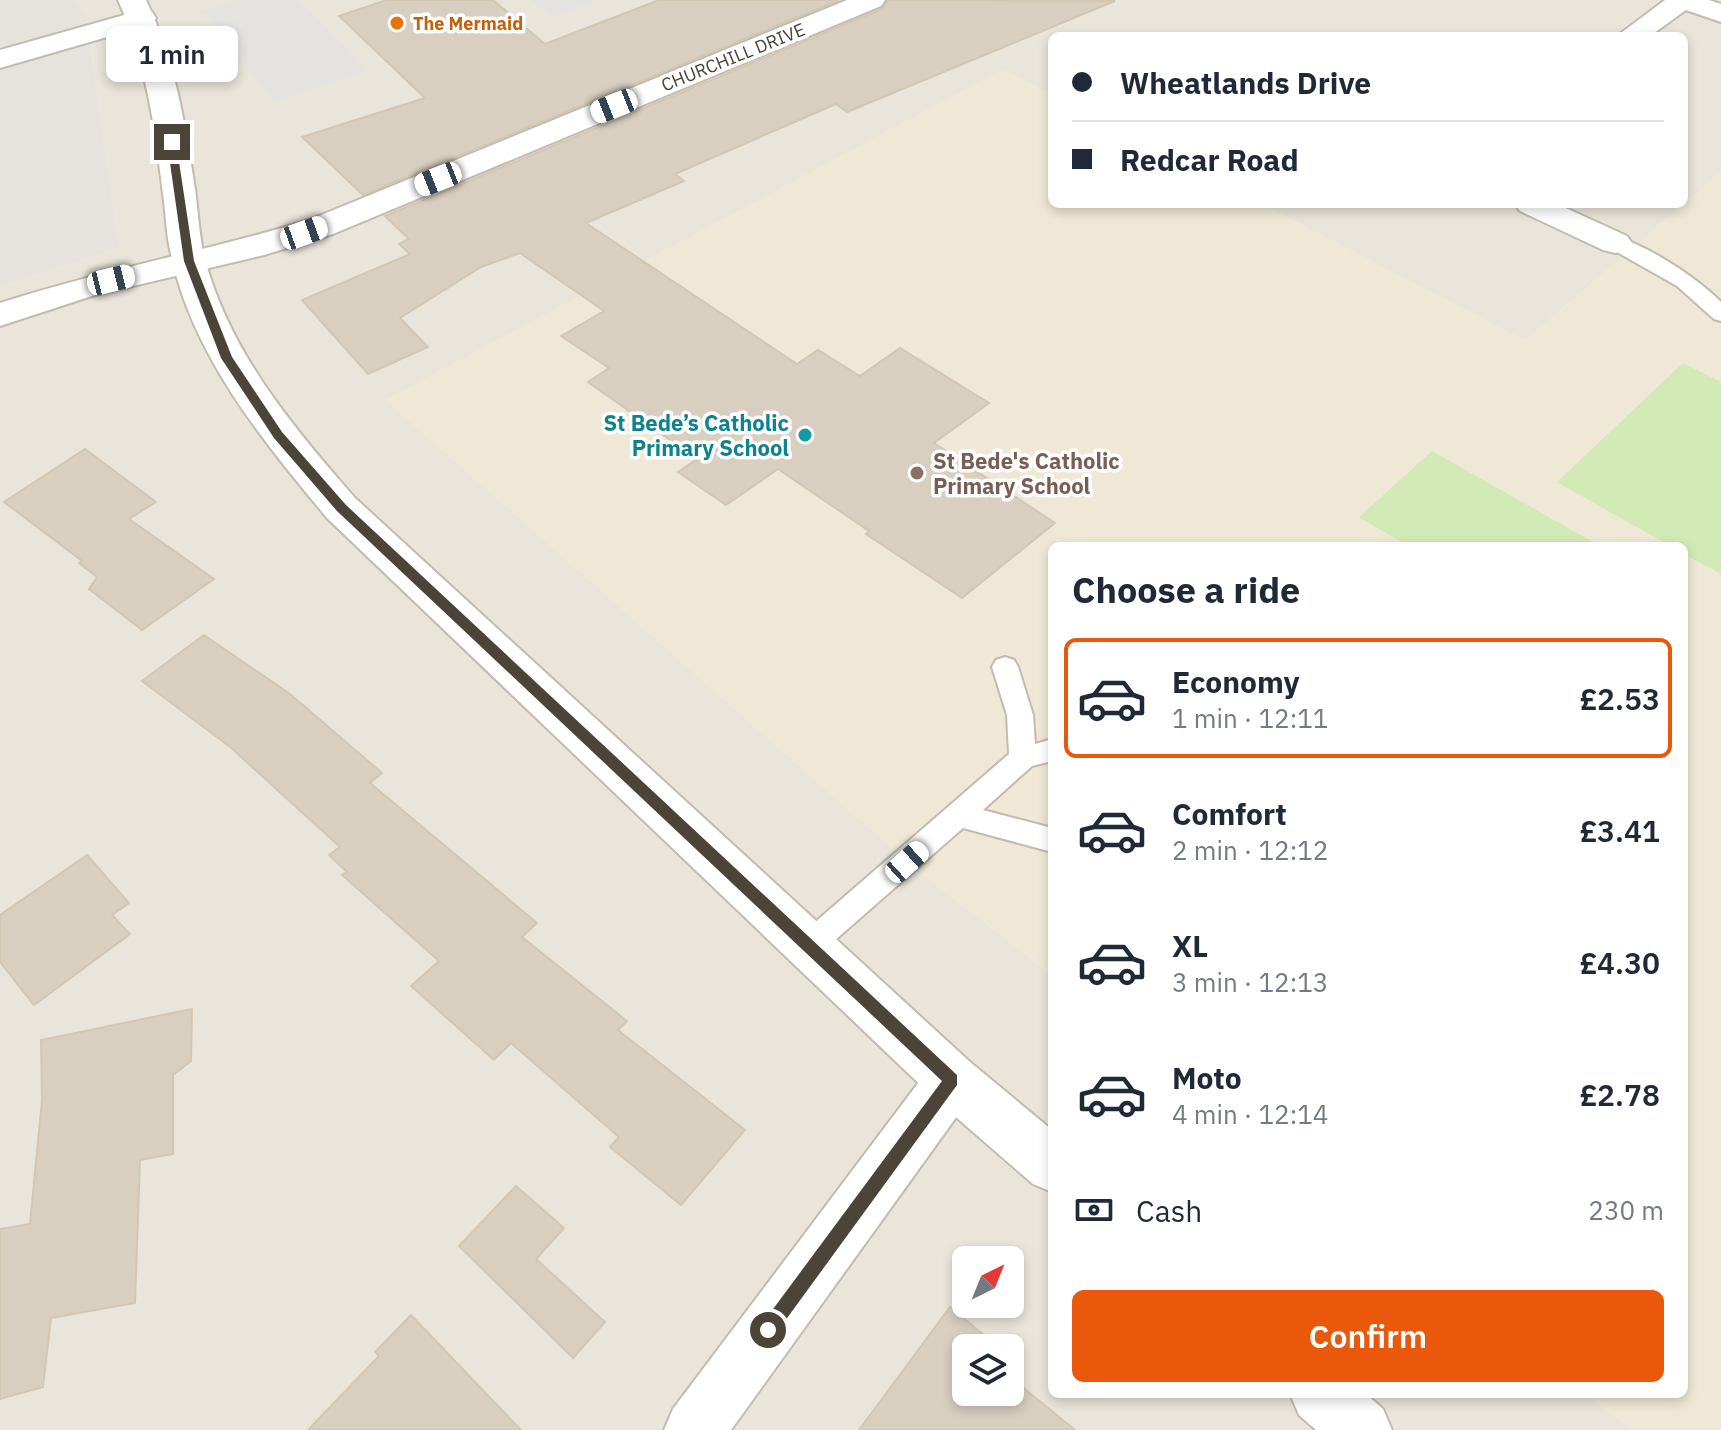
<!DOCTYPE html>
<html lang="en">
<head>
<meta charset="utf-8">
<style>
  :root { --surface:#fff; --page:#f6f6f7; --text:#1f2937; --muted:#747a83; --line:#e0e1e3; --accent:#ea580c }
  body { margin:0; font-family:"IBM Plex Sans",sans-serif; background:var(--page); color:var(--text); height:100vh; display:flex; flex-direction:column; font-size:30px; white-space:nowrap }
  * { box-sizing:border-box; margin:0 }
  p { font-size:26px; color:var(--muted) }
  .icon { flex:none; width:44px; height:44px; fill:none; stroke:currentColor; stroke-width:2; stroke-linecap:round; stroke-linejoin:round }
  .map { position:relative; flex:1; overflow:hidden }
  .panel { position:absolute; left:1048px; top:542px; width:640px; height:856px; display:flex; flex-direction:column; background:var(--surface); border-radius:12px; box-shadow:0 4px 12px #0003 }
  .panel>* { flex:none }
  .hud { position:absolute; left:1048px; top:32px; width:640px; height:176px; border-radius:12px; box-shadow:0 4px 12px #0003; display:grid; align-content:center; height:176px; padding:0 24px; background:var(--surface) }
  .needle { width:52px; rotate:43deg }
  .fabs { position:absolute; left:952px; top:1246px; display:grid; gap:16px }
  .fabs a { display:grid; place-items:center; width:72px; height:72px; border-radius:12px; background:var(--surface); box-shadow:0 4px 12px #0003; font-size:40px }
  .end { position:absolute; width:36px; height:36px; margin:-18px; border:10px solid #4b4439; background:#fff; box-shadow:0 0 0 4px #fff }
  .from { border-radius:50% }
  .bubble { position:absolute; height:56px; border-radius:12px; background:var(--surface); box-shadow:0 4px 12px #0003; font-size:26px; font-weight:600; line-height:56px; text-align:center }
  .car { position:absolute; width:24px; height:48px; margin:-24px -12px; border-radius:10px; box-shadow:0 0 6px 2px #0007; background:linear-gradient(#fff 24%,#345 0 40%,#fff 0 76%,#345 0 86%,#fff 0) }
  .hud b { display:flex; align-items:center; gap:28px; height:76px; font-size:30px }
  .hud b+b { border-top:2px solid var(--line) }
  .hud i { width:20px; height:20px; background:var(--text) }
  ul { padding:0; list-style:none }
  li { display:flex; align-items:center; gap:24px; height:120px; margin:0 16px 12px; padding:0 8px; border:4px solid transparent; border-radius:12px }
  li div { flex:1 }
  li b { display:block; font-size:30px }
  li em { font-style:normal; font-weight:600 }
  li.on { border-color:var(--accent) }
  li>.icon { width:72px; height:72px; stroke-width:1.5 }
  h2 { padding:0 24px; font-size:36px; line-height:96px }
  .pay { display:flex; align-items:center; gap:20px; height:88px; padding:0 24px; font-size:30px }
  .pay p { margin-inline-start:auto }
  .primary-button { display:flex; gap:16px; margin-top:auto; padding:16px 24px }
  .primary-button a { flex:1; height:92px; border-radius:12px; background:var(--accent); color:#fff; font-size:32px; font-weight:600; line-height:92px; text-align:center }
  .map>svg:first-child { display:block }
  .residential { fill:#eae5da; fill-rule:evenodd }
  .industrial { fill:#e6e2dd }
  .education { fill:#efe8d6 }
  .green { fill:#d2eab5 }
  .parking { fill:#e5e3e0 }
  .building { fill:#d8cfc1; stroke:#d3c7b4; stroke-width:2 }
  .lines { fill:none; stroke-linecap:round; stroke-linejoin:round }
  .service-casing { stroke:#c2bbae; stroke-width:4 }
  .minor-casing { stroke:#c2bbae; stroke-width:4 }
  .tertiary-casing { stroke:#c2bbae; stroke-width:4 }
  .service { fill:#fff; fill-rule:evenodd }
  .minor { fill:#fff; fill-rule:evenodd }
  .tertiary { fill:#fff; fill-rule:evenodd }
  .route { fill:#4b4439 }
  .food-dot { fill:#e8710a; stroke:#fff; stroke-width:3 }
  .culture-dot { fill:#0f9aa8; stroke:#fff; stroke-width:3 }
  .education-dot { fill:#8d6e63; stroke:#fff; stroke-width:3 }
  .labels { text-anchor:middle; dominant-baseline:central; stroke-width:7; stroke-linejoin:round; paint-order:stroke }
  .far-food-label { font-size:18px; font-weight:bold; fill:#c56008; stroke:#fff; text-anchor:start }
  .far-street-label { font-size:18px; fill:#4b4439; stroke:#fff }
  .culture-label { font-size:22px; font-weight:bold; fill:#0d838f; stroke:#fff; text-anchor:end }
  .education-label { font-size:22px; font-weight:bold; fill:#785e54; stroke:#fff; text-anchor:start }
</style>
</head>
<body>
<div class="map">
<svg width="1721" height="1430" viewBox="0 0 1721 1430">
  <rect width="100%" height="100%" fill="#f6f3ec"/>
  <path class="residential" d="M75 0H1721V172L1525 341 1261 204H1684V36H1052V95L1002 69 907 862 1052 975V1394H1587L1632 1430H0V287L119 248 86 15ZM966 1260H1010V1304H966ZM966 1348H1010V1392H966Z"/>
  <path class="industrial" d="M0 0H75L86 15 119 248 0 287Z"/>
  <path class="education" d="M1003 69 1052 95V204H1261L1525 341 1721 172V1430H1632L1587 1394H1684V546H1052V975L907 862 385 400Z"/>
  <g class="green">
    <path d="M1683 363 1721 382V574L1684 554V546H1670L1557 482Z"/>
    <path d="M1432 451 1600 546H1408L1359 517Z"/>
  </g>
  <g class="parking">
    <path d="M236 0H298L370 70 275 102 202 11Z"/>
    <path d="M531 0H599L552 17Z"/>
  </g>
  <g class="building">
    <path d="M387 0H493L545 44 659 0H839L363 195 302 137 425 98 339 16Z"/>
    <path d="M888 0 1115 1 847 112 836 104 675 174 684 181 586 223 797 364 818 350 860 376 900 348 989 403 934 443 1055 523 962 598 866 534 869 531 778 469 726 505 678 472 697 459 588 382 609 368 561 336 604 311 520 253 481 267 400 318 428 347 368 374 302 300 410 254 399 244 409 239 385 216 882 9Z"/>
    <path d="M85 449 156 502 129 519 214 579 142 630 89 589 97 577 79 563 82 561 4 502Z"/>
    <path d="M204 635 290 694 382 773 370 783 537 923 522 937 627 1021 618 1030 745 1130 681 1205 610 1147 619 1137 511 1043 494 1060 411 986 439 961 342 875 347 872 329 855 340 847 229 746 142 681Z"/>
    <path d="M87 855 129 903 112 915 130 934 34 1005 0 962V915Z"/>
    <path d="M192 1009 191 1061 173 1075V1154L140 1160 135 1303 51 1318 43 1387 0 1399V1229L30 1224 42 1100 41 1040Z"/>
    <path d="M516 1186 564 1228 536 1259 605 1322 573 1358 459 1246Z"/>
    <path d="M950 1307 985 1336 976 1348H966V1392H1010V1377L1075 1430H859Z"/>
    <path d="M411 1315 521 1430H308L379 1356 375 1352Z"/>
  </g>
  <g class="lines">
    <defs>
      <g id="service">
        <path d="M1615 237C1648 245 1697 278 1721 302V321L1714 319 1677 286 1608 247 1605 243 1608 239Z"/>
        <path d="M1005 657 1014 660 1018 667 1033 715 1035 744 1052 739V761L1032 766 983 810 1052 828V852L963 828 818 955 808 959 798 955 793 946 798 937 1009 754 1007 715 992 667 996 660Z"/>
      </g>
      <g id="minor">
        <path d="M847 0H885L881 6 333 234 264 255 95 295 0 326V303C102 270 207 251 309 220Z"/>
        <path d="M1665 0H1709L1721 4V22L1686 10 1650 36H1617Z"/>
        <path d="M142 10 152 12 156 18 152 24 0 68V50Z"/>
        <path d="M1515 204H1557L1627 236 1632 243 1627 250 1615 253 1603 250 1520 211Z"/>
        <path d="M952 1055 970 1062 978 1080 970 1098 731 1430H664L673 1409 934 1062Z"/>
      </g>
      <g id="tertiary">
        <path d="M118 0H146C175 60 185 123 195 189 198 211 199 234 204 256 228 350 292 426 355 498L970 1062 1052 1130V1192L1033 1184 934 1098 327 518C263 441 192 355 171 254 166 235 166 214 163 194 155 127 146 62 118 0Z"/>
        <path d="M1290 1394H1366L1383 1409 1392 1430H1316L1299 1415Z"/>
      </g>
    </defs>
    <use href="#service" class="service-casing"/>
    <use href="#minor" class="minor-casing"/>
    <use href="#tertiary" class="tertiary-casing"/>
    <use href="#service" class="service"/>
    <use href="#minor" class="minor"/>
    <use href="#tertiary" class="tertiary"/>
  </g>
  <path class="route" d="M172 139 176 142 194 261 232 357 282 432 346 505 957 1075V1085L774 1336 768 1339 762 1336 759 1330 762 1324 942 1081 337 511 274 438 221 358 184 261 167 142Z"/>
  <circle class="food-dot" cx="397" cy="23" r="8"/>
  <circle class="culture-dot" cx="805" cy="435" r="8"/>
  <circle class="education-dot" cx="917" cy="473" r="8"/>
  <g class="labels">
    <g class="far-food-label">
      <text x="413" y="23">The Mermaid</text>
    </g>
    <g class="far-street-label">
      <text transform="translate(733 57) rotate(-22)">CHURCHILL DRIVE</text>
    </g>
    <g class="culture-label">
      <text x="789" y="422">St Bede’s Catholic<tspan x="789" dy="25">Primary School</tspan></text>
    </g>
    <g class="education-label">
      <text x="933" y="460">St Bede's Catholic<tspan x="933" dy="25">Primary School</tspan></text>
    </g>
  </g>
</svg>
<div class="fabs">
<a><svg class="needle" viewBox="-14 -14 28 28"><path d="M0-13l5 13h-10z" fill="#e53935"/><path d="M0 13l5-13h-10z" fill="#747a83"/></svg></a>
<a><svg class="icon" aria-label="layers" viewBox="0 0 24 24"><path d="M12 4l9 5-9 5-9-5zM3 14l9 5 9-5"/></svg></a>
</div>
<i class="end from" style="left:768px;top:1330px"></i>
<i class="end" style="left:172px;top:142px"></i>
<div class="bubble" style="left:106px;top:26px;width:132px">1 min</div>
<i class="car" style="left:614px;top:106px;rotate:248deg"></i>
<i class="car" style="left:438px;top:179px;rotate:248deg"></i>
<i class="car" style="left:304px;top:233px;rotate:70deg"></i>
<i class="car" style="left:111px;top:280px;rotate:76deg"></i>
<i class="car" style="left:907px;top:862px;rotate:48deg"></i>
<div class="hud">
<b><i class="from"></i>Wheatlands Drive</b>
<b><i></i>Redcar Road</b>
</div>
<section class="panel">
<h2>Choose a ride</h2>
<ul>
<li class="on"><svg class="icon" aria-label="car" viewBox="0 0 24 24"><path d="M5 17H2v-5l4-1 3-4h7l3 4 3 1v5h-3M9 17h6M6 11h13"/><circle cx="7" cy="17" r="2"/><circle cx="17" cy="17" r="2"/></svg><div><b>Economy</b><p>1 min · 12:11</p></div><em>£2.53</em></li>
<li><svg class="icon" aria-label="car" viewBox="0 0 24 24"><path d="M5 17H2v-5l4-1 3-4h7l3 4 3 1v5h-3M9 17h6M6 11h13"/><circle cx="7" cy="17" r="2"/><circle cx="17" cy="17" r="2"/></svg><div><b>Comfort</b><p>2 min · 12:12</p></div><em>£3.41</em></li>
<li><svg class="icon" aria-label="car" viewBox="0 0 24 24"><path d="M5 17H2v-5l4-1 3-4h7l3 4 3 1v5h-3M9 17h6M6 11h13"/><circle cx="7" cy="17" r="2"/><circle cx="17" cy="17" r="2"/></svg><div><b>XL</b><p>3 min · 12:13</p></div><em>£4.30</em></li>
<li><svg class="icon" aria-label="car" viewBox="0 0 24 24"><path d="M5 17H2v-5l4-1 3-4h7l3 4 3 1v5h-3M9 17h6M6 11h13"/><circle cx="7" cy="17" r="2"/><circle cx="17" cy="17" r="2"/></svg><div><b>Moto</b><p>4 min · 12:14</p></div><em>£2.78</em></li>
</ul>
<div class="pay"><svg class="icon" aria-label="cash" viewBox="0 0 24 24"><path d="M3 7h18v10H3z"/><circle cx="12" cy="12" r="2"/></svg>Cash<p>230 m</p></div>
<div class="primary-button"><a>Confirm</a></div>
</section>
</div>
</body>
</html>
